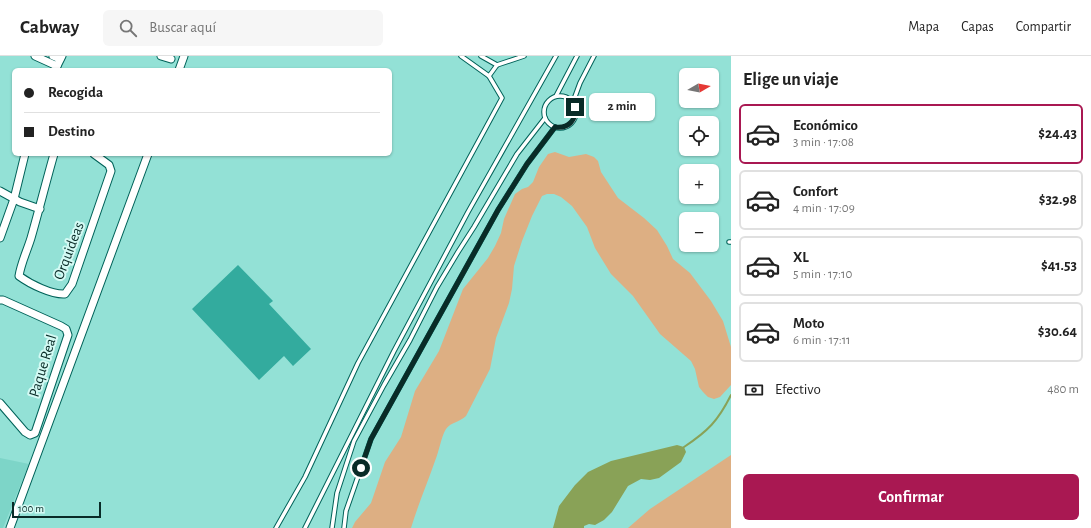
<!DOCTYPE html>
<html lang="es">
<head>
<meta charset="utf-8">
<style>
  :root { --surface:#fff; --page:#f6f6f6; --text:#222; --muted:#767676; --line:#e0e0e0; --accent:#a91852 }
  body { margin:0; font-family:"Alegreya Sans",sans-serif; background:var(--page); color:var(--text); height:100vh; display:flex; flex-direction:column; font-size:15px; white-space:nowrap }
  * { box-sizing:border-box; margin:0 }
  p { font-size:13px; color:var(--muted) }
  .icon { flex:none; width:22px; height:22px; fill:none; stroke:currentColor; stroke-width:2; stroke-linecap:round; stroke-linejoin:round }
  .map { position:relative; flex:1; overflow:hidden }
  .drawer { display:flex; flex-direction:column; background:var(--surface); width:360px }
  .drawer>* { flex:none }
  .banner { position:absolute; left:12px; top:12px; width:380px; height:88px; border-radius:6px; box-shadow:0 1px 3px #0004; display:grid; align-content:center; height:88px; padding:0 12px; background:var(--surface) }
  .needle { width:26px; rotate:80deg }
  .controls { position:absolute; left:679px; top:12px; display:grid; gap:8px }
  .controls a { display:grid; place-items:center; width:40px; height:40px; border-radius:6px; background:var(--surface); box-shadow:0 1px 3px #0004; font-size:20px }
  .scale { position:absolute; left:12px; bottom:10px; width:89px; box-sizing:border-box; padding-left:4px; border:2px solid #092b27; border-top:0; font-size:11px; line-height:14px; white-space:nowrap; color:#092b27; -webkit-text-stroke:3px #d4faf4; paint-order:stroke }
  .end { position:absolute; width:18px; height:18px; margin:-9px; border:5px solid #092b27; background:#fff; box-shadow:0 0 0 2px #fff }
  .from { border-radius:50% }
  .bubble { position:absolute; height:28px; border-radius:6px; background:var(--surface); box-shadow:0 1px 3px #0004; font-size:13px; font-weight:600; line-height:28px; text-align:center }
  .banner b { display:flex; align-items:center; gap:14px; height:38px; font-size:15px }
  .banner b+b { border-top:1px solid var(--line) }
  .banner i { width:10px; height:10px; background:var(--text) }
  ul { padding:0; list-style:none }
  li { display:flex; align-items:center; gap:12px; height:60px; margin:0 8px 6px; padding:0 4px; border:2px solid var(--line); border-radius:6px }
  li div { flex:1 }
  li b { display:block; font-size:15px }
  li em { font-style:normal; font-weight:600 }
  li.selected { border-color:var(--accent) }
  li>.icon { width:36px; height:36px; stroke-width:1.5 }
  h2 { padding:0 12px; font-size:18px; line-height:48px }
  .pay { display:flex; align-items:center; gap:10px; height:44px; padding:0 12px; font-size:15px }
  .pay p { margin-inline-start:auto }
  .action { display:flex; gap:8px; margin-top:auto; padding:8px 12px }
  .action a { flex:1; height:46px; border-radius:6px; background:var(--accent); color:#fff; font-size:16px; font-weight:600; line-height:46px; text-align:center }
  header { display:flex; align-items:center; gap:24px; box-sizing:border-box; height:56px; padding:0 20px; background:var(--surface); border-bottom:1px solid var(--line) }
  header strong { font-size:19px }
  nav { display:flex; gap:22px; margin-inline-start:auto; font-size:14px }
  .search { width:280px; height:36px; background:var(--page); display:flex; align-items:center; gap:10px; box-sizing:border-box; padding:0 14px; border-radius:6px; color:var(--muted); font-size:15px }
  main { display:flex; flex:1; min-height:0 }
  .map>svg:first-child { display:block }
  .built { fill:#7dd5c8 }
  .green { fill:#ddaf83 }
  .water { fill:#89a257 }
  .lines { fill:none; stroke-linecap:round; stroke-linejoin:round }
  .stream { stroke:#89a257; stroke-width:2 }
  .building { fill:#33ab9e }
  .service-casing { stroke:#006259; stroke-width:5.5 }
  .minor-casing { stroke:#006259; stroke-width:9 }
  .service { stroke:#fff; stroke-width:3.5 }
  .minor { stroke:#fff; stroke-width:7 }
  .route { stroke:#092b27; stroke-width:5 }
  .labels { text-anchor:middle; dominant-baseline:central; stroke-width:4; stroke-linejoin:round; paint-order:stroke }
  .street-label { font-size:15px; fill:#092b27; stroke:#d4faf4 }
</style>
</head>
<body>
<header>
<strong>Cabway</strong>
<div class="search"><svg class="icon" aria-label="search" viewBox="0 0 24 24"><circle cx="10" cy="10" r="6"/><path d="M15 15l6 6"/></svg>Buscar aquí</div>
<nav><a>Mapa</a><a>Capas</a><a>Compartir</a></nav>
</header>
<main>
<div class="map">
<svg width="731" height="472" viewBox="0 0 731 472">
  <rect width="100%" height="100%" fill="#93e1d6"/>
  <path class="built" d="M0 402 29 408 3 472H0Z"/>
  <g class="green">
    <path d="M555 96 569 101 586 98 594 101 598 105 601 116 618 142 644 162 657 174 667 190 673 203 690 217 711 245 723 265 731 291V329L720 341 714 343 708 341 703 336 699 331 695 313 691 305 660 278 633 240 611 218 595 192 587 171 572 150 561 141 554 138H547L542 140 532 160 522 185 514 210 512 233 509 247 496 282 490 313 466 360C460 366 451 366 446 373 441 381 439 396 435 405 427 428 418 449 411 472H352L355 466 371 447 385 406 401 381 415 335 439 295 463 233 488 202 495 190 501 177 504 163 515 138 522 133 528 131 533 126 539 111 548 98Z"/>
    <path d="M731 399V472H628L650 453Z"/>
  </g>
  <path class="water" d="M677 389 684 391 686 396 681 406 659 422 650 424 641 423 628 430 612 456 604 464 595 469 589 468 584 470V472H553L559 450 575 429 588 416 611 405Z"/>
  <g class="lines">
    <path class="stream" d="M684 391C708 375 718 365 731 339"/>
  </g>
  <path class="building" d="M238 209 273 245 269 248 311 293 293 310 284 300 259 324 192 253Z"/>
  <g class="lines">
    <defs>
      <g id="service">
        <path d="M461 0 489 20"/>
        <path d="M481 0 497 9"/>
        <path d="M556 40 577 0"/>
        <circle cx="560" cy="56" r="16"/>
        <path d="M573 46 580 27 594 0"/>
        <path d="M729 186H731"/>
        <path d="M276 472 305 421 358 307 502 42 489 20 497 9 524 0"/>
        <path d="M305 472 394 295 468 156 556 0"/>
        <path d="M332 472 337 437 354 385 384 329 410 284 437 231 458 196 474 171 517 98 545 62"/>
        <path d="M344 472 346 455 371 383 498 154 527 108 555 71"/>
      </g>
      <g id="minor">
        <path d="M35 0 57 10"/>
        <path d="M53 0 60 3"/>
        <path d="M161 0 171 3"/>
        <path d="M55 14 62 0"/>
        <path d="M179 14 184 0"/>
        <path d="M54 98C46 126 39 154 31 182 27 195 21 207 19 220 30 228 52 239 65 238L72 228 111 115 109 109 94 98"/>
        <path d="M0 135 20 146 40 153"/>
        <path d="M0 182 14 143 25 98"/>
        <path d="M0 244H3L61 270 66 273 68 279 35 377 30 379 25 376 0 347"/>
        <path d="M10 472 148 98"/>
      </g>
    </defs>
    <use href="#service" class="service-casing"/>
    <use href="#minor" class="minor-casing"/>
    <use href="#service" class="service"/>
    <use href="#minor" class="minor"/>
  </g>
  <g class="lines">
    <path class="route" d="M361 412 371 383 498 154 527 108 555 71C568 73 577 64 575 51"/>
  </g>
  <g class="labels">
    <g class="street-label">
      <text transform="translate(69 195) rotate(-69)">Orquideas</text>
      <text transform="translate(43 310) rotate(-73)">Paque Real</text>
    </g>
  </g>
</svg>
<div class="controls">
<a><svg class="needle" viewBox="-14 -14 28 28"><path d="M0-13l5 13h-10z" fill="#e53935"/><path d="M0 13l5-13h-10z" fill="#767676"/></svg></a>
<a><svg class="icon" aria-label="locate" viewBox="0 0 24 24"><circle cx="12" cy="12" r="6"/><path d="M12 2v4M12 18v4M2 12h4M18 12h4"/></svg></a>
<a>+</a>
<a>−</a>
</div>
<div class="scale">100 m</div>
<i class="end from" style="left:361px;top:412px"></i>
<i class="end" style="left:575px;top:51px"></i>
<div class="bubble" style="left:589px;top:37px;width:66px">2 min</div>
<div class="banner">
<b><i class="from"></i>Recogida</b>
<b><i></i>Destino</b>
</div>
</div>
<section class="drawer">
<h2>Elige un viaje</h2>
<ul>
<li class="selected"><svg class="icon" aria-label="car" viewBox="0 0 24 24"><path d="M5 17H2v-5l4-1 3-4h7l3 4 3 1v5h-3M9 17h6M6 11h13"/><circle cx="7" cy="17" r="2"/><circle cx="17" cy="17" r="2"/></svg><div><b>Económico</b><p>3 min · 17:08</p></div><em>$24.43</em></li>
<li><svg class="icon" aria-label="car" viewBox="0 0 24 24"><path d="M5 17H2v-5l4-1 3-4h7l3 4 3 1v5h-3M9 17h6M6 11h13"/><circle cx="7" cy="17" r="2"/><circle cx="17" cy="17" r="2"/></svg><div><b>Confort</b><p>4 min · 17:09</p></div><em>$32.98</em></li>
<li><svg class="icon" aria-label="car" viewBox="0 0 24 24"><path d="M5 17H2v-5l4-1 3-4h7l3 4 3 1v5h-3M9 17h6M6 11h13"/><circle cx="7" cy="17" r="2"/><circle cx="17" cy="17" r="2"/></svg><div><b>XL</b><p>5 min · 17:10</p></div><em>$41.53</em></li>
<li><svg class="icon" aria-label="car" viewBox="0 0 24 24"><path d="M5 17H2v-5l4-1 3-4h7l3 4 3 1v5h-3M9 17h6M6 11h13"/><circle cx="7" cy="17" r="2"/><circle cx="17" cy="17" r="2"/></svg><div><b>Moto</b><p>6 min · 17:11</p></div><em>$30.64</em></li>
</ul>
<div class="pay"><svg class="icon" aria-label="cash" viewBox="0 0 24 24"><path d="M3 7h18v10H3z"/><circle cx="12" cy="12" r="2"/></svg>Efectivo<p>480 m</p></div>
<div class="action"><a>Confirmar</a></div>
</section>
</main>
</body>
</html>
